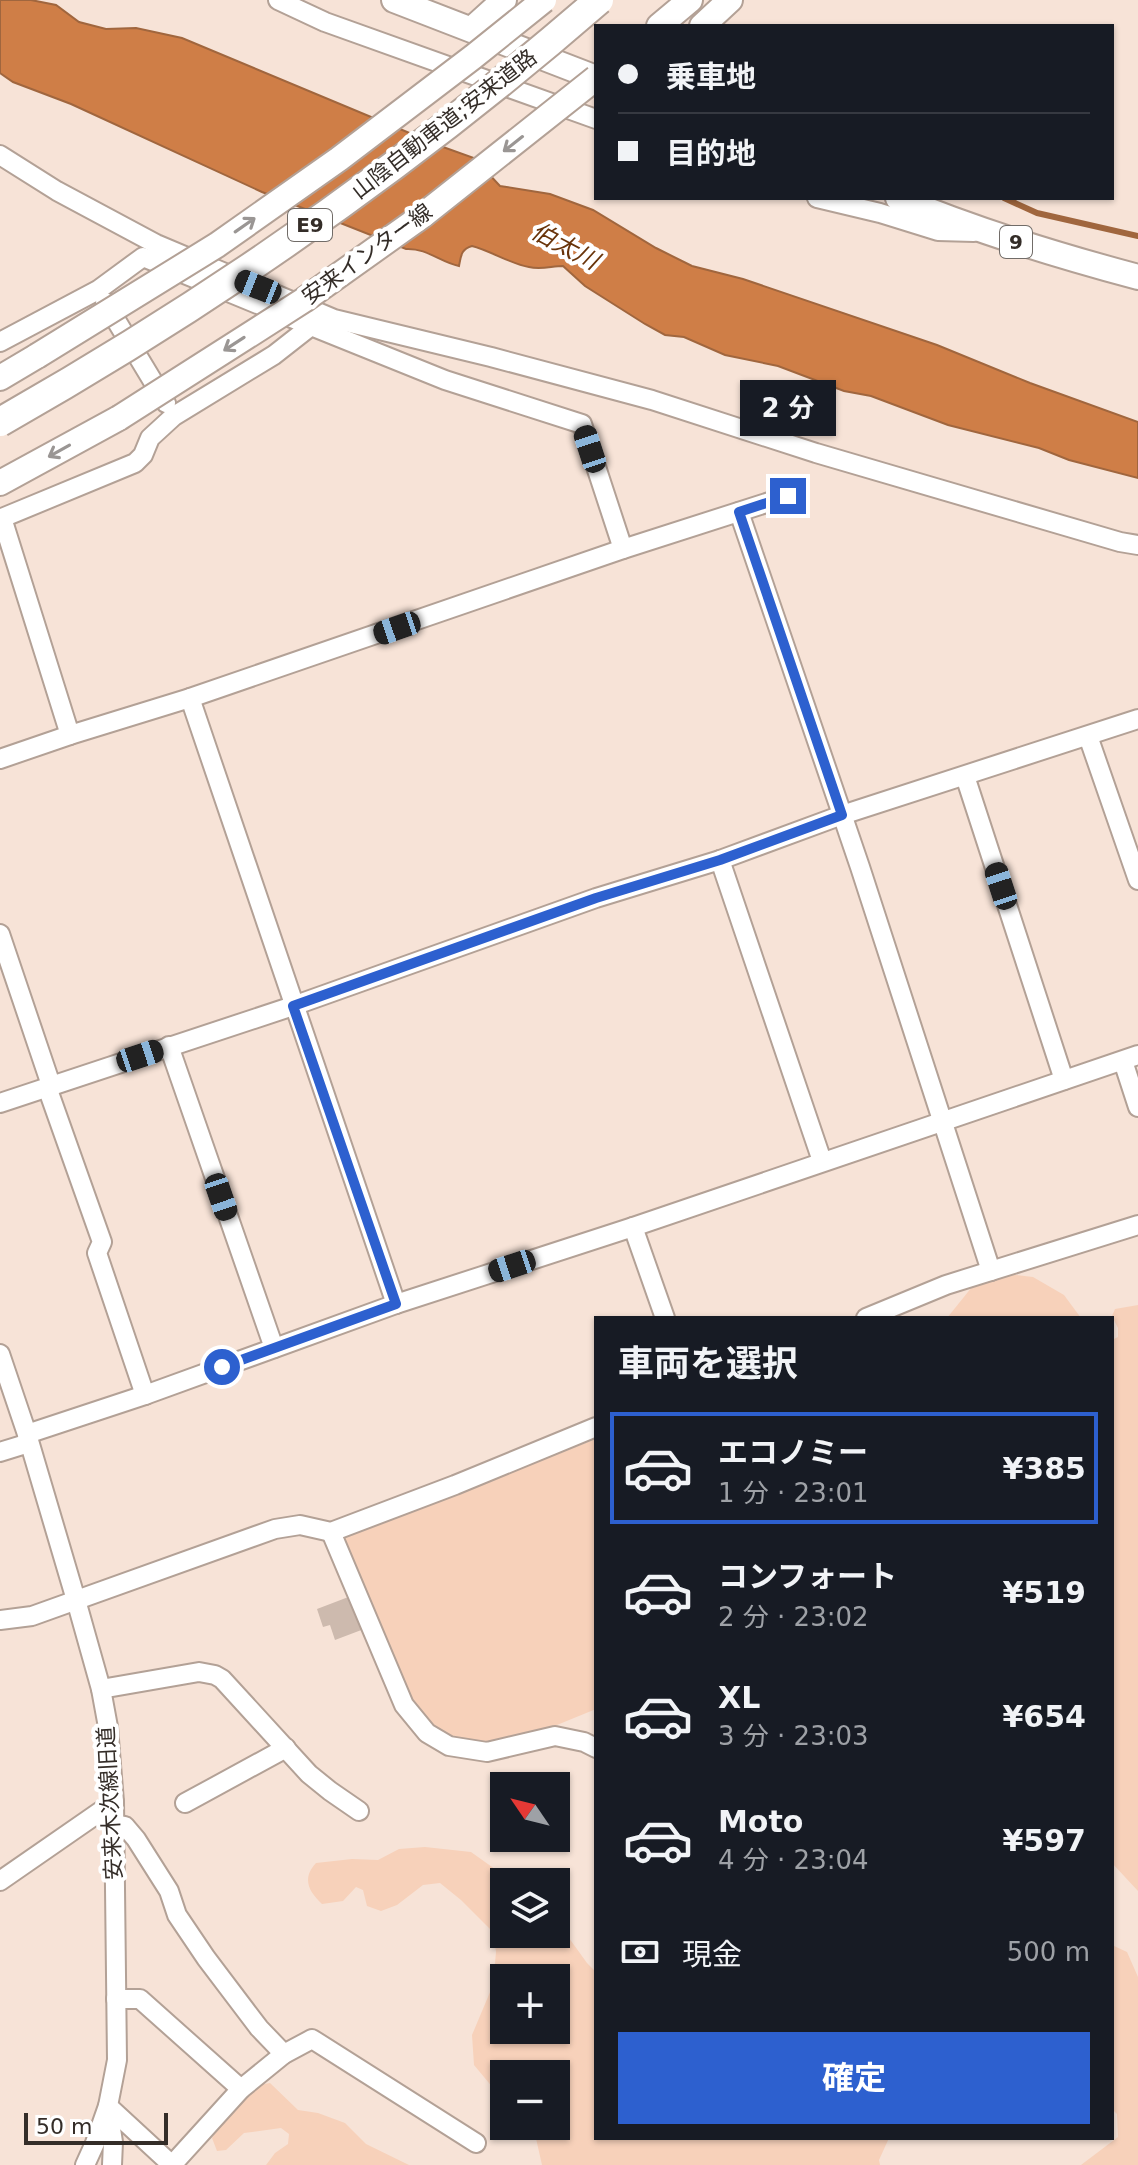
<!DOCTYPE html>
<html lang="ja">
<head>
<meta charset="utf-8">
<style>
  :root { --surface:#171b24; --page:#20242c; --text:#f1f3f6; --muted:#9ea1a6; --line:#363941; --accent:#2d60cf }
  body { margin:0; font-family:"DejaVu Sans","Noto Sans JP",sans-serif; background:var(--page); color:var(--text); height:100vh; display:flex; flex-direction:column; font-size:30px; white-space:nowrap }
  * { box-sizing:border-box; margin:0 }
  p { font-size:26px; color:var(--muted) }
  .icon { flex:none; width:44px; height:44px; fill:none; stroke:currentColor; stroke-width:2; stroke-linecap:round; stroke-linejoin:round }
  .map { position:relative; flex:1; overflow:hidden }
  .drawer { position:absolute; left:594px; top:1316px; width:520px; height:824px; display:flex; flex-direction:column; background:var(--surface); border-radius:0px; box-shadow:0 2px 6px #0004 }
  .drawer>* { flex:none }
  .hud { position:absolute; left:594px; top:24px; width:520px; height:176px; border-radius:0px; box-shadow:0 2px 6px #0004; display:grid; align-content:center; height:176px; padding:0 24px; background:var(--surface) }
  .needle { width:52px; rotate:305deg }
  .buttons { position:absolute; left:490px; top:1772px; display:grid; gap:16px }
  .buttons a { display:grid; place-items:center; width:80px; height:80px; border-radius:0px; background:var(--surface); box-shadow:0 2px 6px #0004; font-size:40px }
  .scale { position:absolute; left:24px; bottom:20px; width:144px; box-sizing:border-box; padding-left:8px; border:4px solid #342d28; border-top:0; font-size:22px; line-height:28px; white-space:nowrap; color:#342d28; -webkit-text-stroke:6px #fff; paint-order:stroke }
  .end { position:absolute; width:36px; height:36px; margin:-18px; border:10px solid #2d60cf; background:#fff; box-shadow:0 0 0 4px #fff }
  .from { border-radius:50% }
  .bubble { position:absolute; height:56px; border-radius:0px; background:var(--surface); box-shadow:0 2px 6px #0004; font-size:26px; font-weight:700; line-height:56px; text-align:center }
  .car { position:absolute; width:24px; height:48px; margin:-24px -12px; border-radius:10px; box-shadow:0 0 6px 2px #0007; background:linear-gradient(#222 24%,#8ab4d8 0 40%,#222 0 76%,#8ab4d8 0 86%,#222 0) }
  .hud b { display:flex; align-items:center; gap:28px; height:76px; font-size:30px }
  .hud b+b { border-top:2px solid var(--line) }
  .hud i { width:20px; height:20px; background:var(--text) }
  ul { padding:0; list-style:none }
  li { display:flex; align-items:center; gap:24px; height:112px; margin:0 16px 12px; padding:0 8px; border:4px solid transparent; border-radius:0px }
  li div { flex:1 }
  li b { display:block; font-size:30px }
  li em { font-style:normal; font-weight:700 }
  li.active { border-color:var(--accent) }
  li>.icon { width:72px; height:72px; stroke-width:1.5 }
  h2 { padding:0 24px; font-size:36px; line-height:96px }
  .pay { display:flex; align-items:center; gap:20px; height:88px; padding:0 24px; font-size:30px }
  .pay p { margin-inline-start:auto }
  .action { display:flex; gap:16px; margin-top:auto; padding:16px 24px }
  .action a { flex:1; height:92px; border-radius:0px; background:var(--accent); color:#fff; font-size:32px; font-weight:700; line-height:92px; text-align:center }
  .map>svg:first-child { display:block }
  .green { fill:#f7d1ba; fill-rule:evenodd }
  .water { fill:#cf7e47; stroke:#a0663e; stroke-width:2 }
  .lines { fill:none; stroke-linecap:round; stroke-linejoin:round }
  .stream { stroke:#a0663e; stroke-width:6 }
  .building { fill:#cdbaae }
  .minor-casing { stroke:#b3a196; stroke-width:22 }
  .major-casing { stroke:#b3a196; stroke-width:28 }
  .minor { stroke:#fff; stroke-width:18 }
  .major { stroke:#fff; stroke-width:24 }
  .major-bridge-casing { stroke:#b3a196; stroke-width:28; stroke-linecap:butt }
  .highway-bridge-casing { stroke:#b3a196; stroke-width:32; stroke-linecap:butt }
  .major-bridge { stroke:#fff; stroke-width:24 }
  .highway-bridge { stroke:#fff; stroke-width:28 }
  .oneway { stroke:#9a9694 }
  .route { stroke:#2d60cf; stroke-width:10 }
  .labels { text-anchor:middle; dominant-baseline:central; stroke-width:8; stroke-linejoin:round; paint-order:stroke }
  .shield { fill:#fff; stroke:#716c68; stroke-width:2 }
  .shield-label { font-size:20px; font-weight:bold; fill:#342d28 }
  .street-label { font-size:22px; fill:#342d28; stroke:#fff }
  .water-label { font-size:24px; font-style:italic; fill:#69340a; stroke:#fff }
</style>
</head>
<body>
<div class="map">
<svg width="1138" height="2165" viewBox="0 0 1138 2165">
  <rect width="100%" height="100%" fill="#f7e3d7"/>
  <g class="green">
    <path d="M997 1273 1033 1277 1064 1295 1081 1318H947L976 1282Z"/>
    <path d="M1138 1305V1891L1112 1863V1340L1118 1337V1328L1112 1316 1115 1309Z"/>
    <path d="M596 1439V1709L513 1743 476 1746 434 1733 409 1697 344 1537Z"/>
    <path d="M425 1847 471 1852 513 1882H504V1934H556V1920L587 1963 596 1972V2138H889L879 2160 880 2165H542L535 2134 529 2126H556V2074H504V2098L494 2089 474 2065 472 2035 493 1985 496 1952 493 1932 461 1900 440 1883 423 1885 397 1905 381 1911 367 1906 363 1890 356 1887 343 1901 322 1904C308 1891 302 1878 316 1863L352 1859 378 1860 399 1849ZM504 1978H556V2030H504Z"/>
    <path d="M1112 1945 1127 1952 1138 1977V2165H1081L1118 2137 1117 2114 1112 2109Z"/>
    <path d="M270 2083 298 2110 318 2113 345 2123 366 2144 409 2165H266L275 2153 288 2144 289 2134 281 2128 244 2133 226 2150 217 2151 212 2138 227 2115 252 2086Z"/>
  </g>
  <path class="water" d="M0 0H31L56 5 79 22 106 29 136 28 182 38 443 147 474 158 500 186 550 194 593 210 656 248 692 266 743 279 937 345 1030 383 1138 422V478L1069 460 1039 448 948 425 871 396 844 391 778 366 725 355 684 337 665 335 645 324 585 286 563 266C552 266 541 270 529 267 511 264 491 251 472 246 461 249 461 256 459 266 440 262 427 248 406 249L262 192 71 104 13 82 0 73Z"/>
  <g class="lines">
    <path class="stream" d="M1004 198 1037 213 1138 236"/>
  </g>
  <path class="building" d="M351 1596 364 1629 335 1640 330 1625 323 1627 317 1609Z"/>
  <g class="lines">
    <defs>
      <g id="minor">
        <path d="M278 0 325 22 596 119"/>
        <path d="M0 155 57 191 156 244 334 319 491 357 652 400 816 453 1120 542 1138 545"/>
        <path d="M817 198 880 213 938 231 974 232"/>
        <path d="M105 302 166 403"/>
        <path d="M0 342 98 290 143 257 311 326"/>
        <path d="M739 512 860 867 991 1271"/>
        <path d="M2 518 135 463 143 455 150 438 174 416 274 355 311 326 445 380 582 424 623 549"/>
        <path d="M0 519 2 518 70 735"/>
        <path d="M190 698 396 1304"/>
        <path d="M1088 736 1138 880"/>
        <path d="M0 759 70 735 190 698 623 549 788 496"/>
        <path d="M965 776 1064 1080"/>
        <path d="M720 860 822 1161"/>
        <path d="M0 934 51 1085"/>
        <path d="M169 1046 274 1348"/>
        <path d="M1123 1061 1138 1107"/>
        <path d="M47 1087 102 1242 97 1253 145 1395"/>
        <path d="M0 1103 293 1006 596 898 720 860 842 815 1138 719"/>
        <path d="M633 1227 665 1318"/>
        <path d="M866 1318 946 1285 1138 1225"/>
        <path d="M0 1354 27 1434 76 1600 101 1689 108 1727 114 1802 117 2060 108 2106 95 2143 85 2165"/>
        <path d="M27 1434 145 1395 396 1304 633 1227 1138 1055"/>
        <path d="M0 1452 29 1443"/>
        <path d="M331 1532 404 1705 427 1733 449 1746 487 1752 555 1736 584 1742 596 1748"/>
        <path d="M0 1620 32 1616 275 1529 300 1525 331 1532 455 1485 596 1427"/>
        <path d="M101 1689 199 1672 215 1675 222 1679 309 1774 330 1791 359 1811"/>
        <path d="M185 1803 286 1748"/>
        <path d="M114 1824 125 1826 136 1839 169 1891 177 1915 206 1958 259 2028 284 2054"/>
        <path d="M0 1881 114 1802"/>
        <path d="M116 1999H140L241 2089"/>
        <path d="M108 2106 172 2165"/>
        <path d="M108 2109 113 2142 112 2165"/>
        <path d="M172 2165 241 2089 284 2054 312 2039 476 2143"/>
      </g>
      <g id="major">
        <path d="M394 0 596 78"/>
        <path d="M659 26 690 0"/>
        <path d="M702 26 730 0"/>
        <path d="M472 29 504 0"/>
        <path d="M898 198C976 231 1056 255 1138 277"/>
        <path d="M0 378 37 356"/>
        <path d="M0 483 119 418"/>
      </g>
    </defs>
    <use href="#minor" class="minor-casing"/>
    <use href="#major" class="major-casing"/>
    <use href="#minor" class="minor"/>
    <use href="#major" class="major"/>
    <defs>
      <g id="major-bridge">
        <path d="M37 356 217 245 339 159 473 57 544 0"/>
        <path d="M119 418 304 300 422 216 596 78"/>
      </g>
      <path id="highway-bridge" d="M0 422C212 302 415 160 599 0"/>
    </defs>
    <use href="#major-bridge" class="major-bridge-casing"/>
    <use href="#highway-bridge" class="highway-bridge-casing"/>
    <use href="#major-bridge" class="major-bridge"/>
    <use href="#highway-bridge" class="highway-bridge"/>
  </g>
  <defs><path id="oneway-shaft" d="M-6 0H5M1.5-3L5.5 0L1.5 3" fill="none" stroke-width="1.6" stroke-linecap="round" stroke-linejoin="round" transform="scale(2)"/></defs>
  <g class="oneway">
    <use href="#oneway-shaft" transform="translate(513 144) rotate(142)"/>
    <use href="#oneway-shaft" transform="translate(245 225) rotate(-35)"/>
    <use href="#oneway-shaft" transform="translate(234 344) rotate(147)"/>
    <use href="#oneway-shaft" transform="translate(59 451) rotate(151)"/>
  </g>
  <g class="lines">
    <path class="route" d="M222 1367 396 1304 293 1006 596 898 720 860 842 815 739 512 788 496"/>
  </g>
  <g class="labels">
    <g class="shield">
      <rect x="288" y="209" width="44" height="32" rx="6"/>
      <rect x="1000" y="226" width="32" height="32" rx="6"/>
    </g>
    <g class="shield-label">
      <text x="310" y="225">E9</text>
      <text x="1016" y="242">9</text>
    </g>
    <g class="street-label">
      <text transform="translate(444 124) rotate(-38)">山陰自動車道;安来道路</text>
      <text transform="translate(367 254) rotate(-36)">安来インター線</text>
      <text transform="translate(110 1803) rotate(-93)">安来木次線旧道</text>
    </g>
    <g class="water-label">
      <text transform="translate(565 246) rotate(28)">伯太川</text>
    </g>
  </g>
</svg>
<div class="buttons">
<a><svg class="needle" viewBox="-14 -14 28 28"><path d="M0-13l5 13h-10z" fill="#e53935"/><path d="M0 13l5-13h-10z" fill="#9ea1a6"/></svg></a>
<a><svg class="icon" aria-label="layers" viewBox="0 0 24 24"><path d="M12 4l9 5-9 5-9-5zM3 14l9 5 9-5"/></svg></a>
<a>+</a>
<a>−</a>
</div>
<div class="scale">50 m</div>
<i class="end from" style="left:222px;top:1367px"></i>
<i class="end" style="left:788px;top:496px"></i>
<div class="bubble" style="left:740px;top:380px;width:96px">2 分</div>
<i class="car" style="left:258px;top:287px;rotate:292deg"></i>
<i class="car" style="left:590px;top:449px;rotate:342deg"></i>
<i class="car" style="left:397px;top:628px;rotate:251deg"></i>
<i class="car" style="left:1001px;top:886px;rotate:342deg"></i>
<i class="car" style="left:140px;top:1056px;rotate:72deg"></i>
<i class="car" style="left:221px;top:1197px;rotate:161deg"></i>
<i class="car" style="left:512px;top:1266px;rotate:252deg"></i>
<div class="hud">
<b><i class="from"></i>乗車地</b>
<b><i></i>目的地</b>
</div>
<section class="drawer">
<h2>車両を選択</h2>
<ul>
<li class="active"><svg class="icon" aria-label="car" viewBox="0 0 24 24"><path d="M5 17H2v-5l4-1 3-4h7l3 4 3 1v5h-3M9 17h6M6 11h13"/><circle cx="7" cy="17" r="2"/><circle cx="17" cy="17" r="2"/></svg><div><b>エコノミー</b><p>1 分 · 23:01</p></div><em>¥385</em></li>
<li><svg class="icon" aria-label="car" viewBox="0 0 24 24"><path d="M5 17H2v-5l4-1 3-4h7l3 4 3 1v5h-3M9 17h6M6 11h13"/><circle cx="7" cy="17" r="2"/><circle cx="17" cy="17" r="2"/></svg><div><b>コンフォート</b><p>2 分 · 23:02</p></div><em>¥519</em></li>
<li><svg class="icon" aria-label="car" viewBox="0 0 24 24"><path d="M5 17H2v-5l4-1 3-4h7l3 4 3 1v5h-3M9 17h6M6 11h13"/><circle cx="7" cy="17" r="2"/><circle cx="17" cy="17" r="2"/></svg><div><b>XL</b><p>3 分 · 23:03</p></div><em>¥654</em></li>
<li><svg class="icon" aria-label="car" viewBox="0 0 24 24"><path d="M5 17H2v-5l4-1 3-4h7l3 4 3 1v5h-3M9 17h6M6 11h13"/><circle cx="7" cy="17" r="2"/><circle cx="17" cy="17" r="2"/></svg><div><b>Moto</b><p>4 分 · 23:04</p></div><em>¥597</em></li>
</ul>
<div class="pay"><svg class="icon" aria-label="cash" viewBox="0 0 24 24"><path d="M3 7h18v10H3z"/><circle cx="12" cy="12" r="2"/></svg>現金<p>500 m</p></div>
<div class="action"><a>確定</a></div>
</section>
</div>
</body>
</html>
